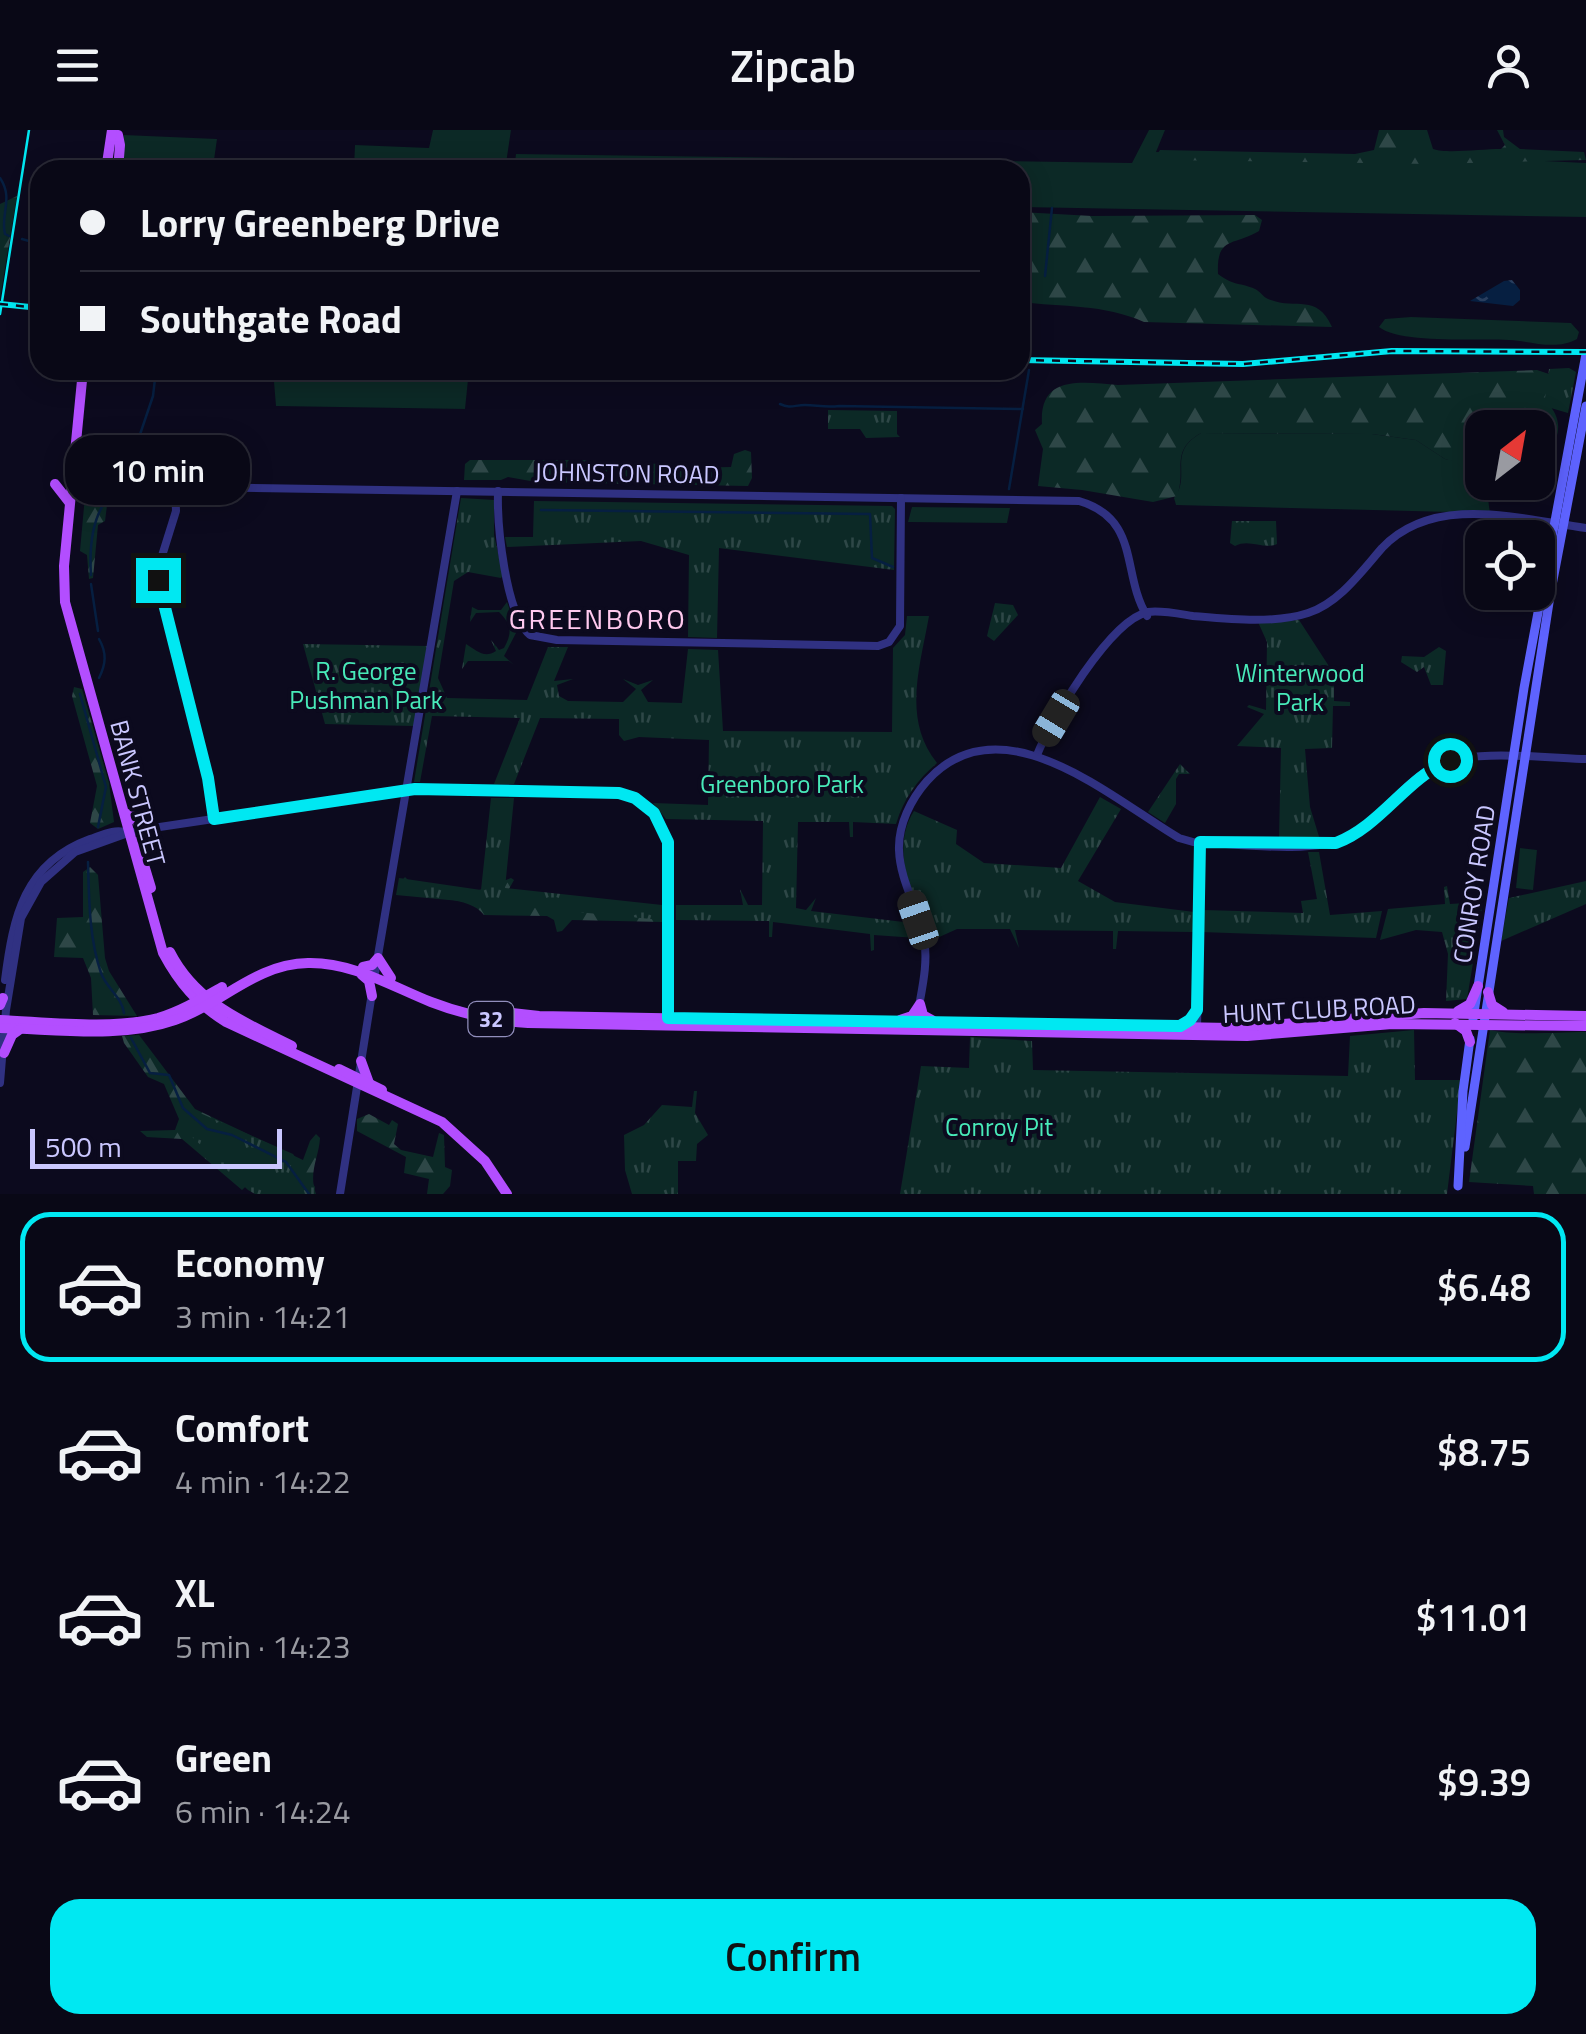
<!DOCTYPE html>
<html lang="en">
<head>
<meta charset="utf-8">
<style>
  :root { --surface:#090816; --page:#12111f; --text:#f1f3f6; --muted:#999aa1; --line:#292935; --accent:#00e8f2 }
  body { margin:0; font-family:"Titillium Web",sans-serif; background:var(--page); color:var(--text); height:100vh; display:flex; flex-direction:column; font-size:38px; white-space:nowrap }
  * { box-sizing:border-box; margin:0 }
  p { font-size:32px; color:var(--muted) }
  .icon { flex:none; width:55px; height:55px; fill:none; stroke:currentColor; stroke-width:2; stroke-linecap:round; stroke-linejoin:round }
  .map { position:relative; height:1064px; overflow:hidden }
  .details { display:flex; flex-direction:column; background:var(--surface); flex:1 }
  .details>* { flex:none }
  .hud { position:absolute; left:30px; top:30px; width:1000px; height:220px; border-radius:30px; box-shadow:0 5px 25px #0003,0 0 0 2px var(--line); display:grid; align-content:center; height:220px; padding:0 50px; background:var(--surface) }
  .needle { width:65px; rotate:31deg }
  .tools { position:absolute; left:1465px; top:280px; display:grid; gap:20px }
  .tools a { display:grid; place-items:center; width:90px; height:90px; border-radius:20px; background:var(--surface); box-shadow:0 5px 25px #0003,0 0 0 2px var(--line); font-size:50px }
  .scale { position:absolute; left:30px; bottom:25px; width:252px; box-sizing:border-box; padding-left:10px; border:5px solid #cac7ff; border-top:0; font-size:28px; line-height:35px; white-space:nowrap; color:#cac7ff; -webkit-text-stroke:8px #0c0a1e; paint-order:stroke }
  .end { position:absolute; width:45px; height:45px; margin:-22px; border:12px solid #00e8f2; background:#111; box-shadow:0 0 0 5px #111 }
  .from { border-radius:50% }
  .bubble { position:absolute; height:70px; border-radius:30px; background:var(--surface); box-shadow:0 5px 25px #0003,0 0 0 2px var(--line); font-size:32px; font-weight:600; line-height:70px; text-align:center }
  .car { position:absolute; width:30px; height:60px; margin:-30px -15px; border-radius:12px; box-shadow:0 0 8px 2px #0007; background:linear-gradient(#222 24%,#8ab4d8 0 40%,#222 0 76%,#8ab4d8 0 86%,#222 0) }
  .hud b { display:flex; align-items:center; gap:35px; height:95px; font-size:38px }
  .hud b+b { border-top:2px solid var(--line) }
  .hud i { width:25px; height:25px; background:var(--text) }
  ul { padding:18px 0 0; list-style:none }
  li { display:flex; align-items:center; gap:30px; height:150px; margin:0 20px 15px; padding:0 30px; border:5px solid transparent; border-radius:30px }
  li div { flex:1 }
  li b { display:block; font-size:38px }
  li em { font-style:normal; font-weight:600 }
  li.current { border-color:var(--accent) }
  li>.icon { width:90px; height:90px; stroke-width:1.5 }
  .action { display:flex; gap:20px; margin-top:auto; padding:20px 50px }
  .action a { flex:1; height:115px; border-radius:30px; background:var(--accent); color:#111; font-size:40px; font-weight:600; line-height:115px; text-align:center }
  header { display:flex; justify-content:space-between; align-items:center; height:130px; padding:0 50px; background:var(--surface); font-size:45px; font-weight:600 }
  .map>svg:first-child { display:block }
  .grass { fill:#0c2926 }
  .forest { fill:url(#forest-firs) }
  .park { fill:url(#park-tufts) }
  .water { fill:url(#water-ripples) }
  .lines { fill:none; stroke-linecap:round; stroke-linejoin:round }
  .stream { stroke:#061f41; stroke-width:2.5 }
  .tertiary { stroke:#303182; stroke-width:8 }
  .secondary { stroke:#5e63ff; stroke-width:9 }
  .primary { stroke:#b34eff; stroke-width:10 }
  .tram { stroke:#00e8f2; stroke-width:2.5 }
  .rail-casing { stroke:#00e8f2; stroke-width:6 }
  .rail { stroke:#0c0a1e; stroke-width:2.5; stroke-dasharray:8; stroke-linecap:butt }
  .route { stroke:#00e8f2; stroke-width:12 }
  .labels { text-anchor:middle; dominant-baseline:central; stroke-width:8; stroke-linejoin:round; paint-order:stroke }
  .shield { fill:#0c0a1e; stroke:#918ebc; stroke-width:2.5 }
  .shield-label { font-size:22px; font-weight:bold; fill:#cac7ff }
  .street-label { font-size:25px; fill:#cac7ff; stroke:#0c0a1e }
  .park-label { font-size:25px; fill:#48eab9; stroke:#0c0a1e }
  .neighbourhood-label { font-size:28px; letter-spacing:2.5px; fill:#ffc9ee; stroke:#0c0a1e }
</style>
</head>
<body>
<header><svg class="icon" aria-label="menu" viewBox="0 0 24 24"><path d="M4 6h16M4 12h16M4 18h16"/></svg>Zipcab<svg class="icon" aria-label="person" viewBox="0 0 24 24"><circle cx="12" cy="8" r="4"/><path d="M4 21q1-7 8-7t8 7"/></svg></header>
<div class="map">
<svg width="1586" height="1064" viewBox="0 0 1586 1064">
  <defs>
    <pattern id="forest-firs" width="22" height="20" patternUnits="userSpaceOnUse" patternTransform="scale(2.5)"><rect width="22" height="20" fill="#0c2926"/><path d="M5 1l3.5 6h-7zM16 11l3.5 6h-7z" fill="#2e4747"/></pattern>
    <pattern id="park-tufts" width="24" height="20" patternUnits="userSpaceOnUse" patternTransform="scale(2.5)"><rect width="24" height="20" fill="#0c2926"/><path d="M3 7l-1-3M5 7V3M7 7l1-3M15 17l-1-3M17 17v-4M19 17l1-3" fill="none" stroke="#2e4747"/></pattern>
    <pattern id="water-ripples" width="26" height="14" patternUnits="userSpaceOnUse" patternTransform="scale(2.5)"><rect width="26" height="14" fill="#061f41"/><path d="M2 4q2-2 4 0t4 0M15 11q2-2 4 0t4 0" fill="none" stroke="#293e5e"/></pattern>
  </defs>
  <rect width="100%" height="100%" fill="#0c0a1e"/>
  <g class="grass">
    <path d="M433 0H511L505 40H117L124 5 217 9 214 30 282 37 354 38 355 15 429 18Z"/>
    <path d="M1149 0H1165L1156 22 1438 26 1586 33V87L1020 77V40H514L516 24 1132 33Z"/>
    <path d="M1411 187 1571 193 1579 202 1577 209C1556 221 1531 211 1509 210 1479 208 1400 214 1379 197L1385 189Z"/>
    <path d="M273 240H469L465 279 276 276Z"/>
    <path d="M1201 303 1372 304 1416 310 1445 329 1456 331 1488 369 1490 383 1176 375 1174 368C1192 345 1166 323 1201 303Z"/>
    <path d="M912 377 1010 378 1007 393 908 392Z"/>
    <path d="M1520 718 1537 720 1533 760 1516 758Z"/>
  </g>
  <g class="forest">
    <path d="M1379 0H1427L1433 19C1446 24 1483 19 1501 19L1505 15 1497 0H1503L1504 7 1520 19 1584 22 1586 30 1430 34 1164 30 1156 26 1160 20 1355 24 1374 20Z"/>
    <path d="M17 66 0 168V74Z"/>
    <path d="M1020 82 1092 86 1255 85 1262 90 1259 101C1234 116 1216 106 1218 144 1235 157 1240 152 1255 159 1260 161 1263 167 1268 169 1295 181 1316 162 1332 197L1144 192C1104 174 1063 177 1020 172Z"/>
    <path d="M1537 240 1552 245 1546 271C1571 298 1552 316 1538 344V298H1482V352L1533 353 1513 370 1488 369 1456 332 1445 329 1416 310 1372 304 1201 303C1169 321 1187 339 1177 366L1153 372 1082 360 1038 356 1043 319 1035 300 1042 294C1039 245 1081 252 1118 255Z"/>
    <path d="M745 320 751 322 752 348 748 356 536 352 508 347 501 350H464L465 334 470 330H586L601 333 676 334 690 338 731 337 734 324Z"/>
    <path d="M94 359 118 360 107 375 105 391 98 395 93 448 89 449 87 425 80 421 85 366Z"/>
    <path d="M74 557 82 559 109 653 114 692 98 699 90 693 97 656 72 566Z"/>
    <path d="M90 737 98 745 105 828 109 841 137 886 93 885 91 848 83 828 54 827 57 788 83 787V742Z"/>
    <path d="M405 747 410 752 471 763 511 748 514 750 509 759 661 779 663 792 572 790 562 801 557 802 554 790 547 786 484 785C469 765 428 770 404 764L399 754Z"/>
    <path d="M1490 900C1516 906 1558 902 1586 902V1064H1534L1533 1056 1469 1052Z"/>
    <path d="M139 905 195 979 303 1030 310 1011 316 1004 320 1008C319 1027 308 1043 316 1064H294L264 1039 242 1060 182 1009 147 1007 140 1001 175 1000 179 989 164 954 148 947 124 913 122 906Z"/>
    <path d="M369 984 389 995 392 990 398 994 394 1014 401 1020 433 1027 439 1003 444 1005 445 1037 452 1040 450 1056 443 1064H427L429 1049 404 1043 406 1027 357 1001V989Z"/>
  </g>
  <g class="park">
    <path d="M1569 238 1576 242 1568 283 1544 276 1549 239Z"/>
    <path d="M828 280 897 281V304L900 307 866 308 860 299H828Z"/>
    <path d="M461 368 494 370V405L503 445 501 448 468 442 454 451 438 548 447 568 527 570 548 517H568L554 551 573 549 557 555 559 566 568 571 623 572 636 559 623 549 638 555 653 550 641 560 648 572 682 573 688 519 718 520 723 601 892 602 893 518 905 505 907 486H929C920 537 902 589 937 633 917 650 904 668 896 694L853 692V707H850L849 692H798L796 778 806 780 816 768 811 781 912 793 917 808 874 805V820L871 821 870 804 773 792 772 807H769V791L676 790V775H743L740 759 748 775H762L763 691 666 689 653 673 708 675 709 610 639 607 624 611 619 605V589L540 588 514 654H494L520 588 432 586 420 652H414Z"/>
    <path d="M534 371 892 376 895 379 894 440 719 418 717 508 688 507 689 425 641 411 507 417 505 407H533Z"/>
    <path d="M1232 391H1276L1277 414C1264 420 1249 408 1235 416L1230 413Z"/>
    <path d="M507 472 517 501 504 526 514 535 509 531H468L462 539 466 514C476 520 484 529 496 521L491 510 499 520 504 518C513 502 511 494 499 482L476 483 470 492 472 477 478 480H501Z"/>
    <path d="M995 473 1013 475 1018 485 994 511 987 506Z"/>
    <path d="M1299 490 1334 544V571L1350 572V576H1333L1332 618 1305 619 1310 677 1320 710 1279 709 1281 618 1237 616 1264 584 1247 577 1249 575 1266 580 1267 512 1258 492Z"/>
    <path d="M303 514 428 516 414 596 325 594Z"/>
    <path d="M1439 517 1446 521 1443 555H1431L1424 537 1417 542 1401 532 1402 526 1424 527Z"/>
    <path d="M1180 634 1190 644H1179L1176 649V674L1165 693 1148 682Z"/>
    <path d="M1100 667 1121 679 1078 751 1115 772 1194 782V802L1118 801 1116 819H1113V801L1015 800 1019 818 1010 799H957L937 808H927C914 768 889 720 914 681L957 700 956 714 984 733 1061 738Z"/>
    <path d="M491 668H514L505 758 662 775V790L396 765 399 748 481 760Z"/>
    <path d="M1308 722H1319L1330 785 1382 781 1376 808 1202 802 1203 780 1303 783 1301 771 1317 769Z"/>
    <path d="M1586 751V774L1501 811 1509 768Z"/>
    <path d="M1447 756 1450 774 1483 772 1467 869 1446 871 1448 824 1442 802 1416 800 1380 810 1388 779 1445 774 1444 757Z"/>
    <path d="M1414 900 1415 950H1461L1447 1064H900L921 936 969 938 970 907 1032 911 1033 940 1348 946 1350 906Z"/>
    <path d="M694 961H697L695 983 708 1005 697 1014 696 1031H678V1064H632L625 1040 624 1005 644 995 662 975 692 977Z"/>
    <path d="M191 979 293 1024 315 1057 314 1064H255L248 1060 187 1002Z"/>
  </g>
  <path class="water" d="M1512 150 1520 160V170L1513 176 1470 171 1504 151Z"/>
  <g class="lines">
    <g class="stream">
      <path d="M0 48C14 69 0 84 5 104L9 106"/>
      <path d="M22 109 29 111 40 131"/>
      <path d="M1045 146 1052 78"/>
      <path d="M780 274C791 279 794 275 805 275 816 275 826 278 839 276L1023 279"/>
      <path d="M118 351 129 337 153 266 156 240"/>
      <path d="M1009 359 1029 240"/>
      <path d="M541 380 870 384 872 428 893 437"/>
      <path d="M91 445C89 415 92 381 115 360"/>
      <path d="M91 454 98 501"/>
      <path d="M99 509C107 523 106 534 99 548"/>
      <path d="M80 564 106 657 98 697"/>
      <path d="M88 732C89 768 89 808 101 843 107 859 122 867 124 883"/>
      <path d="M131 908 150 943 169 945 183 978 207 999 232 1005 286 1032 309 1064"/>
    </g>
    <g class="tertiary">
      <path d="M72 355 1079 371C1141 389 1121 444 1147 486"/>
      <path d="M175 356 176 381 161 429 158 452 208 648 214 689"/>
      <path d="M498 361C497 394 505 483 530 505L557 510 878 516 889 512 900 496 901 368"/>
      <path d="M1037 625C1051 590 1110 490 1148 482 1161 480 1180 484 1193 486 1228 489 1275 494 1308 483 1339 473 1361 442 1382 418 1434 363 1520 389 1586 398"/>
      <path d="M374 849 457 361"/>
      <path d="M5 850C13 787 24 733 90 709 102 705 115 698 128 703"/>
      <path d="M919 876C923 854 928 831 924 808 918 778 900 751 899 720 898 695 911 669 927 651 1001 569 1111 668 1179 708L1193 712C1240 714 1308 724 1351 708 1380 687 1403 655 1433 637 1465 618 1548 628 1586 629"/>
      <path d="M1197 901 1200 713"/>
      <path d="M0 953 6 880 21 788 41 752 75 722 128 703 153 698 415 659 619 663C650 671 667 696 670 727L668 892"/>
      <path d="M340 1064 372 863"/>
    </g>
    <g class="secondary">
      <path d="M1473 889 1524 558 1586 224"/>
      <path d="M1465 1017 1550 466 1586 276"/>
      <path d="M1458 1056 1463 961 1470 909"/>
    </g>
    <g class="primary">
      <path d="M118 5 120 15 118 40"/>
      <path d="M106 40 112 0"/>
      <path d="M83 240 64 436 65 472 163 823C179 853 197 874 226 892L442 992 485 1031 507 1064"/>
      <path d="M80 340 82 347 92 355"/>
      <path d="M55 354 69 372"/>
      <path d="M130 684 139 694 153 698"/>
      <path d="M137 712 151 758"/>
      <path d="M170 822C196 873 244 892 292 916"/>
      <path d="M363 837 372 835 378 828 391 848"/>
      <path d="M362 845 369 851 372 866"/>
      <path d="M1488 862 1492 875 1503 882"/>
      <path d="M0 875 3 868"/>
      <path d="M478 879 539 886 1231 898 1424 883 1586 886"/>
      <path d="M1458 881 1470 874 1478 856"/>
      <path d="M0 890C47 892 112 900 158 888 181 881 201 869 222 857"/>
      <path d="M900 890 912 886 920 874 923 885 932 890"/>
      <path d="M1455 893 1466 901 1470 912"/>
      <path d="M1180 897 1190 891 1197 880"/>
      <path d="M0 898C56 899 121 909 175 890 222 874 255 834 308 833 352 832 391 856 431 872 462 884 494 891 528 893L1247 906 1392 894 1586 896"/>
      <path d="M4 923 12 905 19 900"/>
      <path d="M361 931 369 953"/>
      <path d="M339 939 382 960"/>
    </g>
    <path class="tram" d="M0 184 29 0"/>
    <defs>
      <g id="rail">
        <path d="M0 174 40 178"/>
        <path d="M1020 230 1243 234 1392 221 1586 222"/>
        <path d="M607 240 630 247 692 249"/>
      </g>
    </defs>
    <use href="#rail" class="rail-casing"/>
    <use href="#rail" class="rail"/>
  </g>
  <g class="lines">
    <path class="route" d="M158 450 208 648 214 689 415 659 619 663 635 668 654 683 668 712V888L1180 896 1190 890 1197 880 1200 712 1336 713C1381 696 1406 648 1450 630"/>
  </g>
  <g class="labels">
    <rect class="shield" x="468.5" y="872" width="45" height="34" rx="8"/>
    <g class="shield-label">
      <text x="491" y="889">32</text>
    </g>
    <g class="street-label">
      <text transform="translate(627 343) rotate(1)">JOHNSTON ROAD</text>
      <text transform="translate(138 663) rotate(75)">BANK STREET</text>
      <text transform="translate(1474 754) rotate(-81)">CONROY ROAD</text>
      <text transform="translate(1319 879) rotate(-3)">HUNT CLUB ROAD</text>
    </g>
    <g class="park-label">
      <text x="366" y="541">R. George<tspan x="366" dy="29">Pushman Park</tspan></text>
      <text x="1300" y="543">Winterwood<tspan x="1300" dy="29">Park</tspan></text>
      <text x="782" y="654">Greenboro Park</text>
      <text x="999" y="997">Conroy Pit</text>
    </g>
    <g class="neighbourhood-label">
      <text x="598" y="488">GREENBORO</text>
    </g>
  </g>
</svg>
<div class="tools">
<a><svg class="needle" viewBox="-14 -14 28 28"><path d="M0-13l5 13h-10z" fill="#e53935"/><path d="M0 13l5-13h-10z" fill="#999aa1"/></svg></a>
<a><svg class="icon" aria-label="locate" viewBox="0 0 24 24"><circle cx="12" cy="12" r="6"/><path d="M12 2v4M12 18v4M2 12h4M18 12h4"/></svg></a>
</div>
<div class="scale">500 m</div>
<i class="end from" style="left:1450px;top:630px"></i>
<i class="end" style="left:158px;top:450px"></i>
<div class="bubble" style="left:65px;top:305px;width:185px">10 min</div>
<i class="car" style="left:1056px;top:588px;rotate:211deg"></i>
<i class="car" style="left:918px;top:790px;rotate:341deg"></i>
<div class="hud">
<b><i class="from"></i>Lorry Greenberg Drive</b>
<b><i></i>Southgate Road</b>
</div>
</div>
<section class="details">
<ul>
<li class="current"><svg class="icon" aria-label="car" viewBox="0 0 24 24"><path d="M5 17H2v-5l4-1 3-4h7l3 4 3 1v5h-3M9 17h6M6 11h13"/><circle cx="7" cy="17" r="2"/><circle cx="17" cy="17" r="2"/></svg><div><b>Economy</b><p>3 min · 14:21</p></div><em>$6.48</em></li>
<li><svg class="icon" aria-label="car" viewBox="0 0 24 24"><path d="M5 17H2v-5l4-1 3-4h7l3 4 3 1v5h-3M9 17h6M6 11h13"/><circle cx="7" cy="17" r="2"/><circle cx="17" cy="17" r="2"/></svg><div><b>Comfort</b><p>4 min · 14:22</p></div><em>$8.75</em></li>
<li><svg class="icon" aria-label="car" viewBox="0 0 24 24"><path d="M5 17H2v-5l4-1 3-4h7l3 4 3 1v5h-3M9 17h6M6 11h13"/><circle cx="7" cy="17" r="2"/><circle cx="17" cy="17" r="2"/></svg><div><b>XL</b><p>5 min · 14:23</p></div><em>$11.01</em></li>
<li><svg class="icon" aria-label="car" viewBox="0 0 24 24"><path d="M5 17H2v-5l4-1 3-4h7l3 4 3 1v5h-3M9 17h6M6 11h13"/><circle cx="7" cy="17" r="2"/><circle cx="17" cy="17" r="2"/></svg><div><b>Green</b><p>6 min · 14:24</p></div><em>$9.39</em></li>
</ul>
<div class="action"><a>Confirm</a></div>
</section>
</body>
</html>
